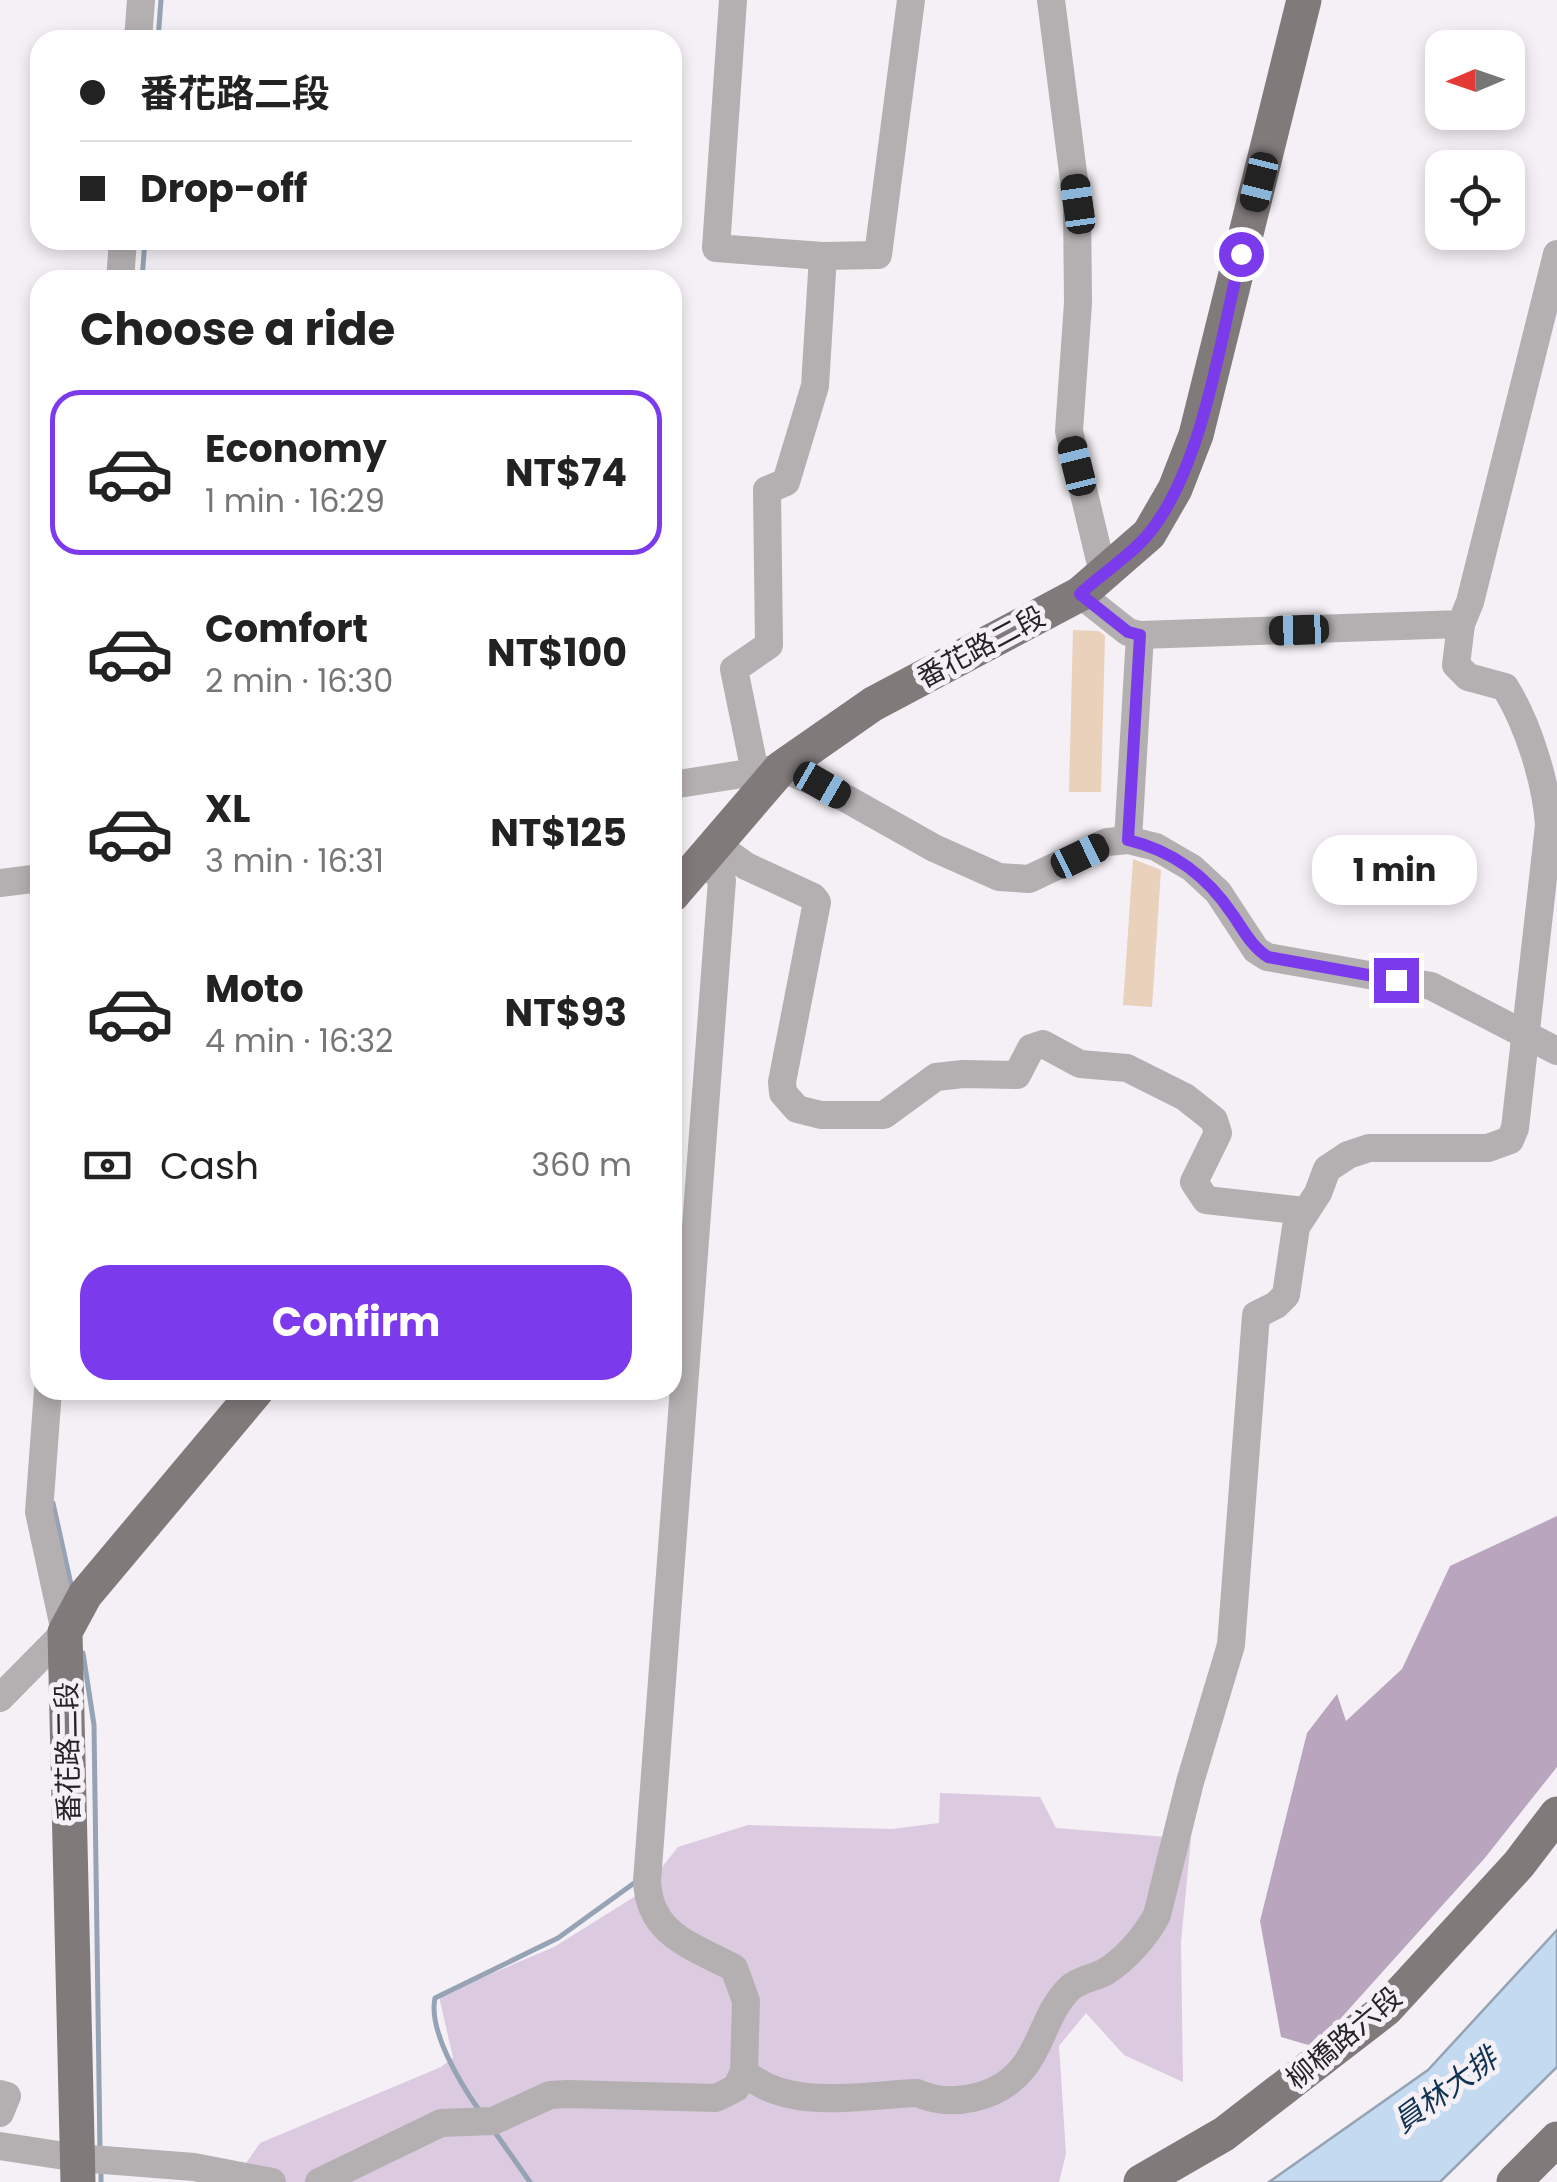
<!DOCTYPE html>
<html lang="en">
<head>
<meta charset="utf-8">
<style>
  :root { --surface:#fff; --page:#f6f6f6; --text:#222; --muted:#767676; --line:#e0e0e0; --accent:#7c3aed }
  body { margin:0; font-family:Poppins,"Noto Sans TC",sans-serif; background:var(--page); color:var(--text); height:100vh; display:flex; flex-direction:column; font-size:38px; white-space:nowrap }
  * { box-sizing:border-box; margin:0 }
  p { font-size:32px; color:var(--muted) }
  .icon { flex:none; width:55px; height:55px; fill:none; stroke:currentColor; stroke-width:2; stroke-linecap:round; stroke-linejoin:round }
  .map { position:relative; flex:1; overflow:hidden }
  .details { position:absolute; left:30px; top:270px; width:652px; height:1130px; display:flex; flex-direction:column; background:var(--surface); border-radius:30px; box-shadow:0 5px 15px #0003 }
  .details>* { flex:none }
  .banner { position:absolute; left:30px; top:30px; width:652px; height:220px; border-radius:30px; box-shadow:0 5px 15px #0003; display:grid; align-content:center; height:220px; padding:0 50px; background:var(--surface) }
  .needle { width:65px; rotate:268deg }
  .fabs { position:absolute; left:1425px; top:30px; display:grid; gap:20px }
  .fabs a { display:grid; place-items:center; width:100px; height:100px; border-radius:20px; background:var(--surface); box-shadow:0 5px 15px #0003; font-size:50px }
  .end { position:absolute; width:45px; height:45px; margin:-22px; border:12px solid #7c3aed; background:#fff; box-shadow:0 0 0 5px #fff }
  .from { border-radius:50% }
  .bubble { position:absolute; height:70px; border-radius:30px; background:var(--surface); box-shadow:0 5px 15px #0003; font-size:32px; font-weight:700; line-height:70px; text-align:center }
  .car { position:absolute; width:30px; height:60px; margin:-30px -15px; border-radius:12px; box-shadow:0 0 8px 2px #0007; background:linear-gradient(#222 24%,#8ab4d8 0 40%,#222 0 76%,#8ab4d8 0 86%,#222 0) }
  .banner b { display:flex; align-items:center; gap:35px; height:95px; font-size:38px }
  .banner b+b { border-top:2px solid var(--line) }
  .banner i { width:25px; height:25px; background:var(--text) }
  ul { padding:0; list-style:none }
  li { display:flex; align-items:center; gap:30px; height:165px; margin:0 20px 15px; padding:0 30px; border:5px solid transparent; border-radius:30px }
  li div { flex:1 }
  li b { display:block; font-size:38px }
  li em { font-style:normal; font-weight:700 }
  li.active { border-color:var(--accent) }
  li>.icon { width:90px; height:90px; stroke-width:1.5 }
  h2 { padding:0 50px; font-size:45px; line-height:120px }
  .pay { display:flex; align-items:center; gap:25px; height:110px; padding:0 50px; font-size:38px }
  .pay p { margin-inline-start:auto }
  .cta { display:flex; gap:20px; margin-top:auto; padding:20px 50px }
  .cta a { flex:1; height:115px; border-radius:30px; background:var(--accent); color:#fff; font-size:40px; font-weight:700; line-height:115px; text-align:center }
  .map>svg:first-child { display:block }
  .green { fill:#dbcae0 }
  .forest { fill:#b9a6be }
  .water { fill:#c4daf1; stroke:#95a3b4; stroke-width:2.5 }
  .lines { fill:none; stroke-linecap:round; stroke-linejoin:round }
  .stream { stroke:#95a3b4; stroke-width:5 }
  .building { fill:#ead1bc }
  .minor { stroke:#b4b0b1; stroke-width:28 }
  .major { stroke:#807a7b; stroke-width:35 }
  .route { stroke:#7c3aed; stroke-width:12 }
  .labels { text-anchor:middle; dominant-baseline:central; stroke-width:10; stroke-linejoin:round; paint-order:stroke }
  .street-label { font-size:28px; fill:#262426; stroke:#f4f0f5 }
  .water-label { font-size:30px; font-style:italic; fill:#113353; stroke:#f4f0f5 }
</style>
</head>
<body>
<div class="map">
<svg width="1557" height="2182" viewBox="0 0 1557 2182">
  <rect width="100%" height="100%" fill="#f4f0f5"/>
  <path class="green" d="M940 1793 1040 1797 1056 1828 1191 1839 1181 1942 1183 2082 1124 2055 1086 2013 1059 2046 1066 2154 1059 2182H233L260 2143 441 2067 453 2058 439 1996 554 1947 642 1892 678 1847 748 1825 892 1829 939 1823Z"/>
  <path class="forest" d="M1557 1516V1767L1484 1859 1315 2047 1281 2037 1260 1921 1307 1733 1337 1694 1346 1721 1402 1669 1450 1566Z"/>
  <path class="water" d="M1557 1930V2067L1440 2182H1269L1428 2070Z"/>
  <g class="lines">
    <g class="stream">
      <path d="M158 40 161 0"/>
      <path d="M142 280 145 240"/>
      <path d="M53 1503 72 1589"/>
      <path d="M83 1653 94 1725 100 2151"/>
      <path d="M479 2110C460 2083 428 2030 435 1998L558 1938 637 1881"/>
      <path d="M494 2131 530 2182"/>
      <path d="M101 2167V2182"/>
    </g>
  </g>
  <g class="building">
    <path d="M1073 630 1099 631 1105 636 1101 792H1069Z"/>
    <path d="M1133 859 1161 870 1152 1007 1123 1005Z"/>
  </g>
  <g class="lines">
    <g class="minor">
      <path d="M733 0 716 248 823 256 815 386 786 482 767 490 769 645 734 669 755 772"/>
      <path d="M1051 0 1077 204 1078 303 1069 431 1103 573"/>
      <path d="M138 40 141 0"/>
      <path d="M823 256 878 255 911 0"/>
      <path d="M120 280 123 240"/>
      <path d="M1080 594 1128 632 1140 635 1461 624 1470 602 1557 254"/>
      <path d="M672 785 781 768 822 785 934 848 999 877 1029 879 1107 842 1128 840 1156 847 1192 868 1218 892 1256 950 1267 957 1431 986 1557 1051"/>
      <path d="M1128 840 1140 635"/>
      <path d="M715 844 746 866 813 897 817 902 782 1082 783 1093 797 1109 821 1115H884L936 1077 963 1074 1017 1075 1031 1048 1043 1044 1080 1064 1127 1068 1185 1097 1214 1120 1218 1133 1194 1182 1206 1200 1304 1211"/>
      <path d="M0 883 40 878"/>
      <path d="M0 1698 65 1632 39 1512 48 1390"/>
      <path d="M744 2072C788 2112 862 2095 917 2093 951 2108 998 2099 1023 2068 1043 2043 1046 2011 1070 1988 1080 1979 1094 1978 1105 1972 1126 1959 1146 1936 1157 1915L1190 1782 1231 1645 1256 1315 1276 1305 1286 1295 1296 1227 1318 1193 1327 1169 1348 1155 1369 1148H1488L1510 1140 1515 1128 1549 825C1546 781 1528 724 1505 687L1468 677 1456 665 1461 624"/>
      <path d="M0 2094 7 2096 0 2113"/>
      <path d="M0 2146 78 2158 194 2167 272 2182"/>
      <path d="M319 2182 441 2123 493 2121 550 2095 568 2094 716 2098 736 2088 744 2072 746 2001 734 1968C693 1946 649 1935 647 1881L722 880 704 857"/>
    </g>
    <g class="major">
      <path d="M672 895 781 768 873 704 1080 594 1149 534 1175 489 1196 435 1304 0"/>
      <path d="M78 2182 65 1632 85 1595 257 1390"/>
      <path d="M1141 2182 1224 2134 1386 2009 1519 1864 1557 1814"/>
      <path d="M1514 2182 1557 2139"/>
    </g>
  </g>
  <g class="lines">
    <path class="route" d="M1241 254C1221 337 1203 466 1150 532 1133 554 1101 574 1080 594L1128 632 1140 635 1128 840C1174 851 1207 876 1233 915 1244 931 1252 947 1268 957L1396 980"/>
  </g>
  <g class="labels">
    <g class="street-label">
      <text transform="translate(981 647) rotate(-28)">番花路二段</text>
      <text transform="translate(68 1752) rotate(-91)">番花路二段</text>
      <text transform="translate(1344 2038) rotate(-40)">柳橋路六段</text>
    </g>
    <g class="water-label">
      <text transform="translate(1445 2090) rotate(-36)">員林大排</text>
    </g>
  </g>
</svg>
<div class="fabs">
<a><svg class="needle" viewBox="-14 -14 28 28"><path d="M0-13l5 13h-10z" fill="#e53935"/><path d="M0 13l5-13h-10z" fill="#767676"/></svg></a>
<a><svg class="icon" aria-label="locate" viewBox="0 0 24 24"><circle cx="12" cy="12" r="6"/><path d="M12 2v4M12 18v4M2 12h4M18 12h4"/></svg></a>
</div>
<i class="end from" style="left:1241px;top:254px"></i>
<i class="end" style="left:1396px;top:980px"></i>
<div class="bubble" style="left:1312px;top:835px;width:165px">1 min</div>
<i class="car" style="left:1259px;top:182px;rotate:194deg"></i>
<i class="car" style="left:1078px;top:204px;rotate:352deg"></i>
<i class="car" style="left:1077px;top:466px;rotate:346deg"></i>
<i class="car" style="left:1299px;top:630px;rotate:268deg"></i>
<i class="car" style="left:822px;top:785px;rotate:120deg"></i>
<i class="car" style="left:1080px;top:856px;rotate:64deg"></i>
<div class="banner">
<b><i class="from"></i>番花路二段</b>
<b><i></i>Drop-off</b>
</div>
<section class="details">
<h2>Choose a ride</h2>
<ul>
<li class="active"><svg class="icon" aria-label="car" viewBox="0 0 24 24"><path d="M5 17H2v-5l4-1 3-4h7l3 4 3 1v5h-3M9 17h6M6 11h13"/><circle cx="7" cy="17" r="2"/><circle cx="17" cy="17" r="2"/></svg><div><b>Economy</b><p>1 min · 16:29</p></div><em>NT$74</em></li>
<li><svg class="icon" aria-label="car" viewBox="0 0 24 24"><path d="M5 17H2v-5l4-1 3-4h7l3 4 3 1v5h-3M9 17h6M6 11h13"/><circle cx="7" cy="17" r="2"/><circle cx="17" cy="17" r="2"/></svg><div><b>Comfort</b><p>2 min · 16:30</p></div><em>NT$100</em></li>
<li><svg class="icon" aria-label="car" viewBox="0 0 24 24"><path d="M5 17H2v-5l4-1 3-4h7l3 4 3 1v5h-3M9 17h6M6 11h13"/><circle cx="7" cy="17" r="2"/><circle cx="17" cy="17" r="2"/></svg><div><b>XL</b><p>3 min · 16:31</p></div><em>NT$125</em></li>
<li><svg class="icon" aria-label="car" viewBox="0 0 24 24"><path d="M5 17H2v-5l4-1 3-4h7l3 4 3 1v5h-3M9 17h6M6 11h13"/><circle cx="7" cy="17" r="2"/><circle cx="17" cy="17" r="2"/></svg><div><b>Moto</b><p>4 min · 16:32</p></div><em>NT$93</em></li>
</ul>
<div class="pay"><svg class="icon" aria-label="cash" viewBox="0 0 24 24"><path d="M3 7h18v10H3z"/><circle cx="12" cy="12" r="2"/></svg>Cash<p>360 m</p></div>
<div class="cta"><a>Confirm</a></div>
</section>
</div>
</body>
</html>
